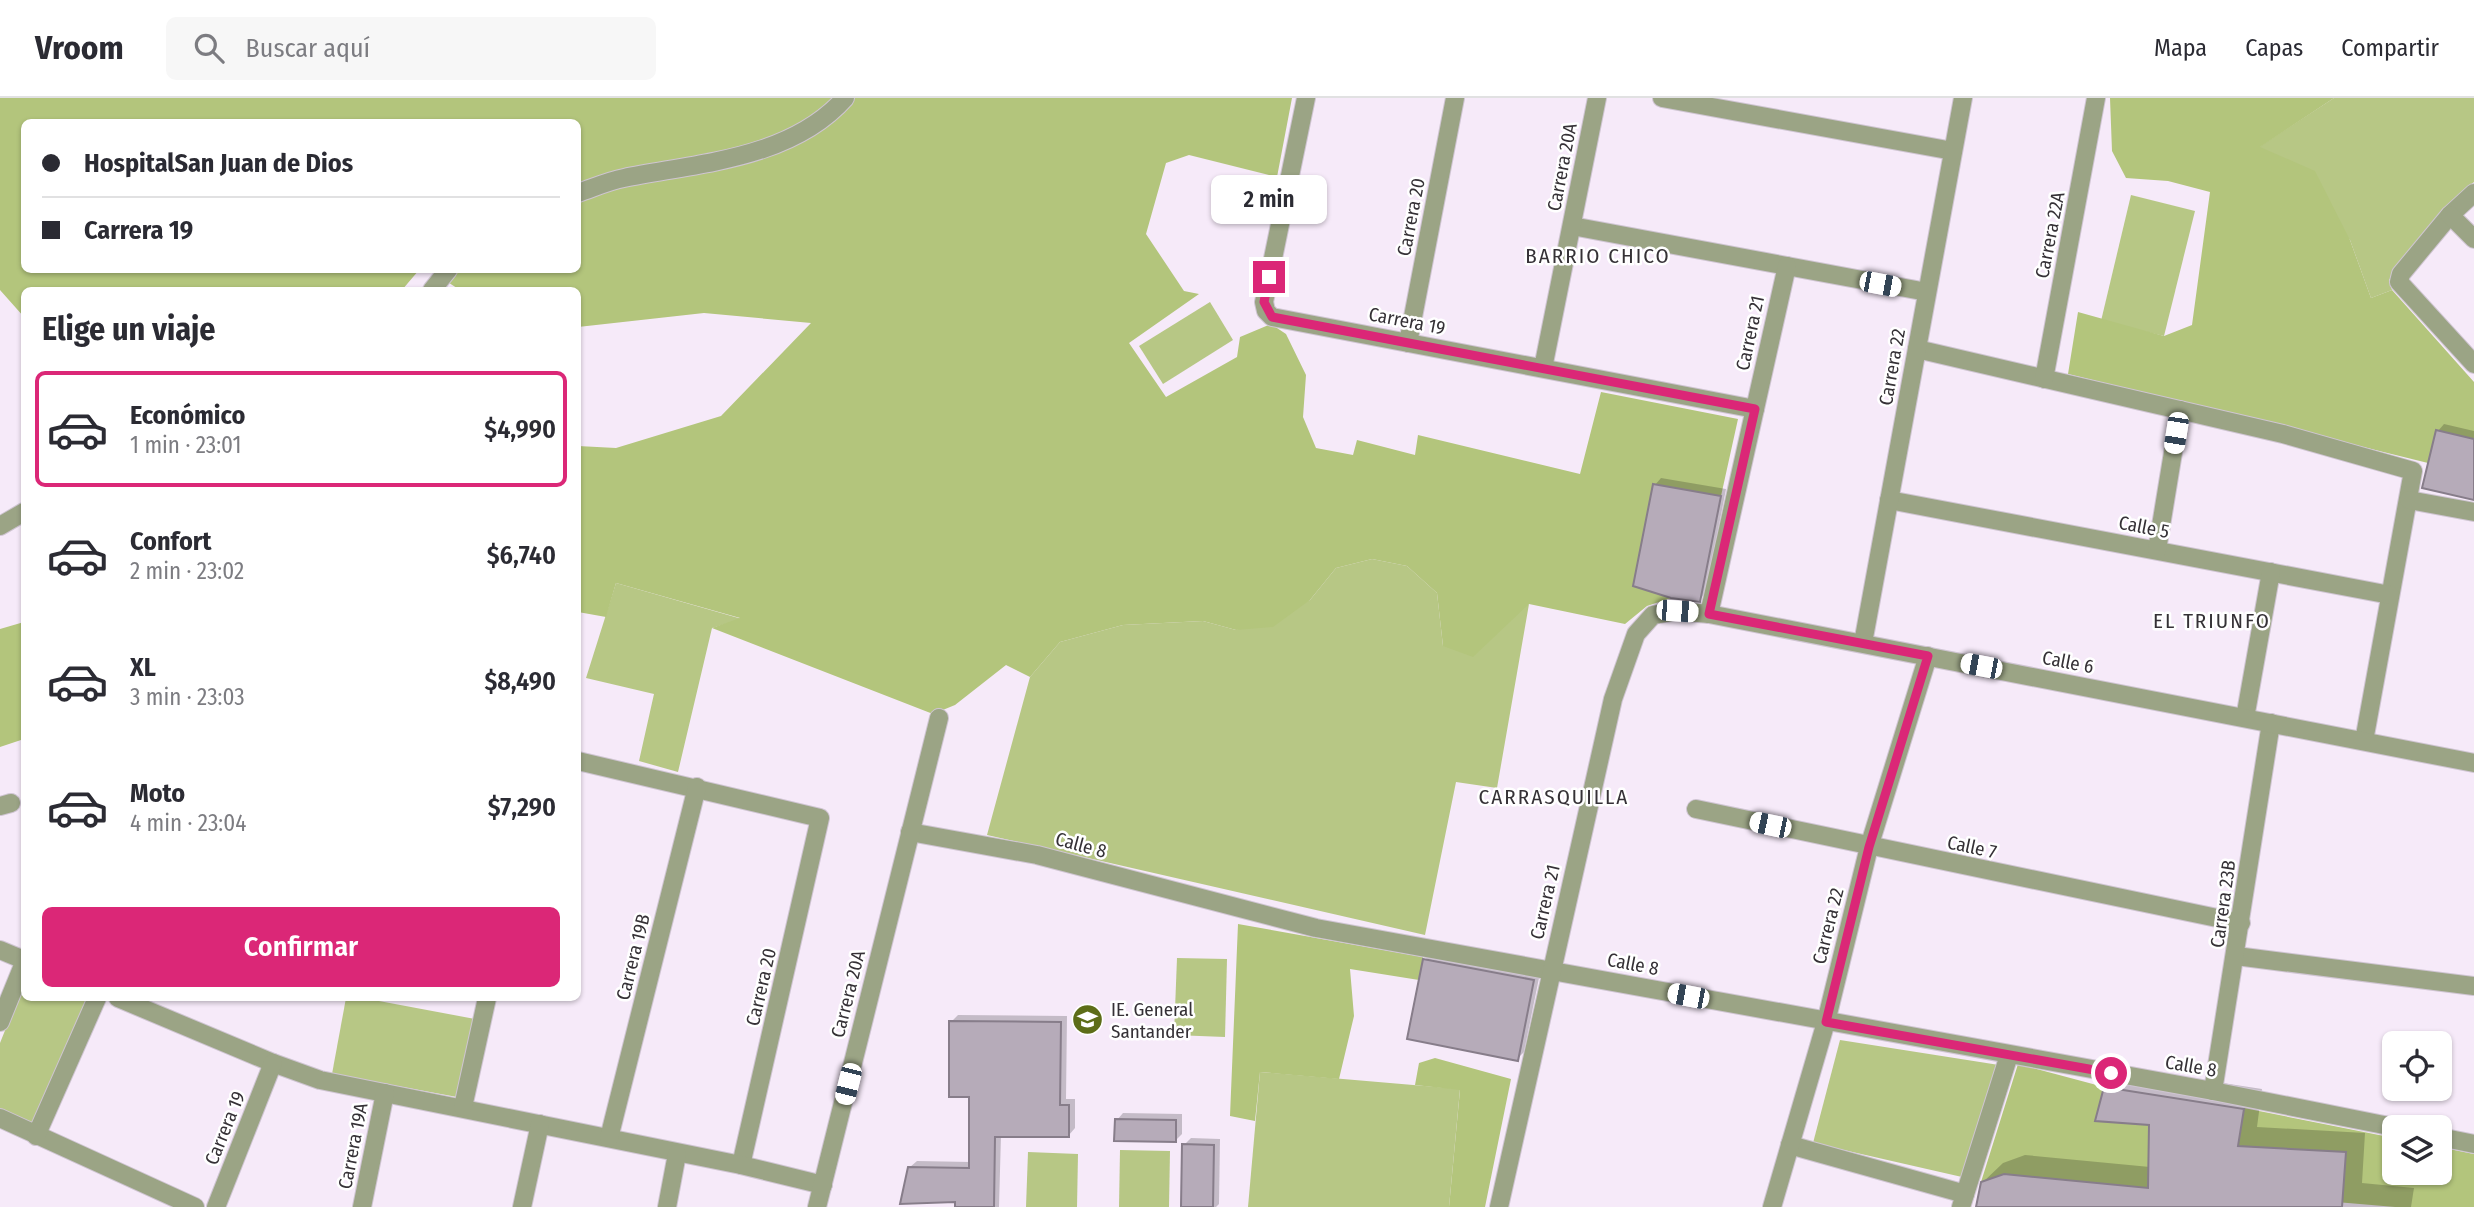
<!DOCTYPE html>
<html lang="es">
<head>
<meta charset="utf-8">
<style>
  :root { --surface:#fff; --page:#f7f7f7; --text:#2b2b33; --muted:#7c7c81; --line:#e1e1e2; --accent:#db2777 }
  body { margin:0; font-family:"Fira Sans Condensed",sans-serif; background:var(--page); color:var(--text); height:100vh; display:flex; flex-direction:column; font-size:26px; white-space:nowrap }
  * { box-sizing:border-box; margin:0 }
  p { font-size:23px; color:var(--muted) }
  .icon { flex:none; width:38px; height:38px; fill:none; stroke:currentColor; stroke-width:2; stroke-linecap:round; stroke-linejoin:round }
  .map { position:relative; flex:1; overflow:hidden }
  .panel { position:absolute; left:21px; top:189px; width:560px; height:714px; display:flex; flex-direction:column; background:var(--surface); border-radius:10px; box-shadow:0 2px 5px #0004 }
  .panel>* { flex:none }
  .banner { position:absolute; left:21px; top:21px; width:560px; height:154px; border-radius:10px; box-shadow:0 2px 5px #0004; display:grid; align-content:center; height:154px; padding:0 21px; background:var(--surface) }
  .fabs { position:absolute; left:2382px; top:933px; display:grid; gap:14px }
  .fabs a { display:grid; place-items:center; width:70px; height:70px; border-radius:10px; background:var(--surface); box-shadow:0 2px 5px #0004; font-size:35px }
  .end { position:absolute; width:32px; height:32px; margin:-16px; border:9px solid #db2777; background:#fff; box-shadow:0 0 0 4px #fff }
  .from { border-radius:50% }
  .bubble { position:absolute; height:49px; border-radius:10px; background:var(--surface); box-shadow:0 2px 5px #0004; font-size:23px; font-weight:600; line-height:49px; text-align:center }
  .car { position:absolute; width:21px; height:42px; margin:-21px -10px; border-radius:9px; box-shadow:0 0 5px 2px #0007; background:linear-gradient(#fff 24%,#345 0 40%,#fff 0 76%,#345 0 86%,#fff 0) }
  .banner b { display:flex; align-items:center; gap:24px; height:66px; font-size:26px }
  .banner b+b { border-top:2px solid var(--line) }
  .banner i { width:18px; height:18px; background:var(--text) }
  ul { padding:0; list-style:none }
  li { display:flex; align-items:center; gap:21px; height:116px; margin:0 14px 10px; padding:0 7px; border:4px solid transparent; border-radius:10px }
  li div { flex:1 }
  li b { display:block; font-size:26px }
  li em { font-style:normal; font-weight:600 }
  li.selected { border-color:var(--accent) }
  li>.icon { width:63px; height:63px; stroke-width:1.5 }
  h2 { padding:0 21px; font-size:32px; line-height:84px }
  .button { display:flex; gap:14px; margin-top:auto; padding:14px 21px }
  .button a { flex:1; height:80px; border-radius:10px; background:var(--accent); color:#fff; font-size:28px; font-weight:600; line-height:80px; text-align:center }
  header { display:flex; align-items:center; gap:42px; box-sizing:border-box; height:98px; padding:0 35px; background:var(--surface); border-bottom:2px solid var(--line) }
  header strong { font-size:33px }
  nav { display:flex; gap:38px; margin-inline-start:auto; font-size:24px }
  .search { width:490px; height:63px; background:var(--page); display:flex; align-items:center; gap:18px; box-sizing:border-box; padding:0 24px; border-radius:10px; color:var(--muted); font-size:26px }
  .map>svg:first-child { display:block }
  .green { fill:#b7c785 }
  .forest { fill:#b3c57c }
  .shadow { fill:#0003 }
  .building { fill:#b6abb9; stroke:#877d8a; stroke-width:2 }
  .lines { fill:none; stroke-linecap:round; stroke-linejoin:round }
  .minor-casing { stroke:#cfc5d2; stroke-width:20 }
  .minor { stroke:#9ba485; stroke-width:18 }
  .route { stroke:#db2777; stroke-width:9 }
  .labels { text-anchor:middle; dominant-baseline:central; stroke-width:5; stroke-linejoin:round; paint-order:stroke }
  .street-label { font-size:19px; fill:#353136; stroke:#fff }
  .poi-label { font-size:19px; fill:#353136; stroke:#fff; text-anchor:start }
  .neighbourhood-label { font-size:21px; letter-spacing:2px; fill:#353136; stroke:#fff }
</style>
</head>
<body>
<header>
<strong>Vroom</strong>
<div class="search"><svg class="icon" aria-label="search" viewBox="0 0 24 24"><circle cx="10" cy="10" r="6"/><path d="M15 15l6 6"/></svg>Buscar aquí</div>
<nav><a>Mapa</a><a>Capas</a><a>Compartir</a></nav>
</header>
<div class="map">
<svg width="2474" height="1109" viewBox="0 0 2474 1109">
  <rect width="100%" height="100%" fill="#f6eaf9"/>
  <g class="green">
    <path d="M2334 0H2474V84L2441 114 2389 182 2392 192 2371 200 2350 142 2259 49Z"/>
    <path d="M2131 97 2195 113 2164 238 2101 223Z"/>
    <path d="M1210 204 1233 242 1163 286 1139 248Z"/>
    <path d="M1372 461 1407 468 1437 495 1443 548 1529 506 1497 690 1456 684 1425 837 987 737 1030 579 1060 544 1123 527 1203 523 1236 532 1310 502 1336 470Z"/>
    <path d="M616 485 742 521 712 530 678 674 639 663 654 596 586 580Z"/>
    <path d="M1177 860 1227 861 1225 939 1174 937Z"/>
    <path d="M24 885V900H89L32 1027 0 1013V945Z"/>
    <path d="M346 900H363L475 921 457 999 332 976Z"/>
    <path d="M1840 942 1999 967 1962 1079 1813 1045Z"/>
    <path d="M1260 974 1460 991 1449 1109H1248Z"/>
    <path d="M1120 1052 1170 1053 1169 1109H1119Z"/>
    <path d="M1028 1054 1078 1056 1077 1109H1026Z"/>
  </g>
  <g class="forest">
    <path d="M0 0H1292L1277 79 1189 57 1166 65 1146 136 1184 193 1199 196 1129 245 1166 299 1237 259 1240 239 1271 226 1286 236 1306 277 1303 319 1316 350 1353 357 1357 342 1415 357 1418 337 1580 376 1601 294 1738 321 1721 398 1653 386 1633 488 1671 500 1647 508 1625 526 1529 506 1473 559 1443 548 1437 495 1407 468 1372 461 1336 470 1310 502 1273 529 1236 532 1203 523 1123 527 1060 544 1030 579 1006 567 955 607 933 616 712 530 740 520 616 485 606 519 578 514V348L616 350 721 318 811 225 704 215 578 229V192H460L429 172H578V24H24V172H419L402 192H24V219L0 192Z"/>
    <path d="M2110 0H2334L2260 49 2315 73 2350 142 2371 200 2392 192 2474 284V341L2436 332 2428 365 2068 276 2078 214 2164 238 2192 227 2210 94 2168 83 2126 80 2112 53Z"/>
    <path d="M24 524V641L0 649V531Z"/>
    <path d="M1238 826 1423 859 1419 882 1350 871 1354 918 1339 981 1260 974 1255 1023 1230 1018Z"/>
    <path d="M1435 960 1511 981 1485 1109H1449L1460 992 1415 987 1419 965Z"/>
    <path d="M2018 966 2104 989 2095 1023 2240 1034 2244 1010 2394 1040V1074H2440V1049L2474 1056V1109H2395L2241 1096 2242 1081 2343 1089 2346 1054 2149 1044 2148 1075 2196 1080 2193 1094 2004 1076 1981 1084Z"/>
  </g>
  <g class="shadow">
    <path d="M2444 326 2474 333V400L2438 333Z"/>
    <path d="M1661 380 1726 391 1706 495 1699 502 1655 387Z"/>
    <path d="M1431 855 1540 875 1524 954 1517 961 1425 862Z"/>
    <path d="M958 917 1067 918 1066 1001H1075V1030L1069 1037H1001L999 1109H956L957 1102 910 1069 917 1063 971 1064V998L951 924Z"/>
    <path d="M2125 970 2262 991 2257 1029 2365 1035 2362 1085 2414 1090 2411 1109H1978L1982 1085 2003 1065 2025 1057 2150 1069 2151 1026 2106 990Z"/>
    <path d="M1123 1015 1182 1016V1036L1175 1043 1117 1022Z"/>
    <path d="M1191 1040 1220 1041 1219 1106 1216 1109H1183L1184 1047Z"/>
  </g>
  <g class="building">
    <path d="M2436 332 2474 341V402L2422 390Z"/>
    <path d="M1653 386 1721 398 1700 504 1671 500 1633 488Z"/>
    <path d="M1423 861 1534 882 1518 963 1407 941Z"/>
    <path d="M949 923 1061 924 1060 1007H1069V1039H995L994 1109H955V1104L900 1106 908 1069 969 1070V999H949Z"/>
    <path d="M2104 989 2244 1011 2238 1048 2346 1054 2342 1109H1976L1981 1084 2004 1076 2148 1090 2149 1027 2095 1023Z"/>
    <path d="M1115 1021 1176 1022V1044L1114 1043Z"/>
    <path d="M1182 1046 1214 1047 1213 1109H1181Z"/>
  </g>
  <g class="lines">
    <defs>
      <g id="minor">
        <path d="M1306 0 1264 204 1266 213 1272 219 1755 311"/>
        <path d="M1662 0 1953 53"/>
        <path d="M578 95C593 90 608 83 624 80 698 65 791 61 845 0"/>
        <path d="M2474 95 2450 117 2401 176 2399 184 2474 266"/>
        <path d="M2450 117 2474 141"/>
        <path d="M1572 128 1927 194"/>
        <path d="M432 192 448 172"/>
        <path d="M1408 245 1455 0"/>
        <path d="M1917 251 2283 336 2413 373 2364 643"/>
        <path d="M1543 270 1597 0"/>
        <path d="M2044 281 2096 0"/>
        <path d="M1889 402 2390 497"/>
        <path d="M2409 402 2474 414"/>
        <path d="M0 428 24 414"/>
        <path d="M2157 452 2180 312"/>
        <path d="M1709 516 1787 168"/>
        <path d="M1863 545 1963 0"/>
        <path d="M2245 620 2271 474"/>
        <path d="M578 663 820 720 741 1067"/>
        <path d="M0 708 11 705"/>
        <path d="M1696 711 2241 825"/>
        <path d="M910 734 1037 757 1316 830 2213 993 2394 1029"/>
        <path d="M0 852 24 862"/>
        <path d="M2236 858 2474 888"/>
        <path d="M118 900 273 965 320 982 741 1067 823 1087"/>
        <path d="M0 924 24 865"/>
        <path d="M2213 993 2271 625"/>
        <path d="M463 1009 487 900"/>
        <path d="M0 1020 195 1109"/>
        <path d="M36 1038 97 900"/>
        <path d="M2440 1039 2474 1046"/>
        <path d="M609 1040 697 689"/>
        <path d="M1790 1047 1965 1096"/>
        <path d="M216 1109 273 965"/>
        <path d="M362 1109 385 995"/>
        <path d="M522 1109 540 1026"/>
        <path d="M667 1109 677 1056"/>
        <path d="M817 1109 939 620"/>
        <path d="M1499 1109 1613 601 1636 536 1653 517 1677 513 1709 516 2474 665"/>
        <path d="M1772 1109 1826 924 1869 749 1928 558"/>
        <path d="M1961 1109 2009 957"/>
      </g>
    </defs>
    <use href="#minor" class="minor-casing"/>
    <use href="#minor" class="minor"/>
  </g>
  <g class="lines">
    <path class="route" d="M1269 179 1264 204 1272 219 1755 311 1709 516 1928 558 1869 749 1826 924 2111 975"/>
  </g>
  <defs>
    <symbol id="school-disc" viewBox="-11 -11 22 22"><circle r="9.5" fill="#5d6d18" stroke="#fff"/><path d="M0-5L7-2L0 1L-7-2ZM-4 1L0 2.5L4 1V4Q0 6-4 4Z" fill="#fff"/></symbol>
  </defs>
  <g fill-rule="evenodd">
    <use href="#school-disc" x="1070" y="904" width="35" height="35"/>
  </g>
  <g class="labels">
    <g class="street-label">
      <text transform="translate(1562 69) rotate(-79)">Carrera 20A</text>
      <text transform="translate(1411 119) rotate(-79)">Carrera 20</text>
      <text transform="translate(2050 137) rotate(-79)">Carrera 22A</text>
      <text transform="translate(1407 223) rotate(11)">Carrera 19</text>
      <text transform="translate(1750 235) rotate(-78)">Carrera 21</text>
      <text transform="translate(1892 269) rotate(-80)">Carrera 22</text>
      <text transform="translate(2144 429) rotate(11)">Calle 5</text>
      <text transform="translate(2068 564) rotate(11)">Calle 6</text>
      <text transform="translate(1081 747) rotate(15)">Calle 8</text>
      <text transform="translate(1972 749) rotate(12)">Calle 7</text>
      <text transform="translate(1545 804) rotate(-77)">Carrera 21</text>
      <text transform="translate(2223 806) rotate(-82)">Carrera 23B</text>
      <text transform="translate(1828 828) rotate(-76)">Carrera 22</text>
      <text transform="translate(633 859) rotate(-76)">Carrera 19B</text>
      <text transform="translate(1633 866) rotate(11)">Calle 8</text>
      <text transform="translate(761 889) rotate(-77)">Carrera 20</text>
      <text transform="translate(848 896) rotate(-76)">Carrera 20A</text>
      <text transform="translate(2191 968) rotate(10)">Calle 8</text>
      <text transform="translate(225 1030) rotate(-68)">Carrera 19</text>
      <text transform="translate(353 1048) rotate(-79)">Carrera 19A</text>
    </g>
    <g class="poi-label">
      <text x="1111" y="911">IE. General<tspan x="1111" dy="22">Santander</tspan></text>
    </g>
    <g class="neighbourhood-label">
      <text x="1598" y="158">BARRIO CHICO</text>
      <text x="2212" y="523">EL TRIUNFO</text>
      <text x="1554" y="699">CARRASQUILLA</text>
    </g>
  </g>
</svg>
<div class="fabs">
<a><svg class="icon" aria-label="locate" viewBox="0 0 24 24"><circle cx="12" cy="12" r="6"/><path d="M12 2v4M12 18v4M2 12h4M18 12h4"/></svg></a>
<a><svg class="icon" aria-label="layers" viewBox="0 0 24 24"><path d="M12 4l9 5-9 5-9-5zM3 14l9 5 9-5"/></svg></a>
</div>
<i class="end from" style="left:2111px;top:975px"></i>
<i class="end" style="left:1269px;top:179px"></i>
<div class="bubble" style="left:1211px;top:77px;width:116px">2 min</div>
<i class="car" style="left:1880px;top:186px;rotate:101deg"></i>
<i class="car" style="left:2176px;top:335px;rotate:189deg"></i>
<i class="car" style="left:1677px;top:513px;rotate:94deg"></i>
<i class="car" style="left:1981px;top:568px;rotate:281deg"></i>
<i class="car" style="left:1770px;top:727px;rotate:282deg"></i>
<i class="car" style="left:1688px;top:898px;rotate:281deg"></i>
<i class="car" style="left:848px;top:986px;rotate:194deg"></i>
<div class="banner">
<b><i class="from"></i>HospitalSan Juan de Dios</b>
<b><i></i>Carrera 19</b>
</div>
<section class="panel">
<h2>Elige un viaje</h2>
<ul>
<li class="selected"><svg class="icon" aria-label="car" viewBox="0 0 24 24"><path d="M5 17H2v-5l4-1 3-4h7l3 4 3 1v5h-3M9 17h6M6 11h13"/><circle cx="7" cy="17" r="2"/><circle cx="17" cy="17" r="2"/></svg><div><b>Económico</b><p>1 min · 23:01</p></div><em>$4,990</em></li>
<li><svg class="icon" aria-label="car" viewBox="0 0 24 24"><path d="M5 17H2v-5l4-1 3-4h7l3 4 3 1v5h-3M9 17h6M6 11h13"/><circle cx="7" cy="17" r="2"/><circle cx="17" cy="17" r="2"/></svg><div><b>Confort</b><p>2 min · 23:02</p></div><em>$6,740</em></li>
<li><svg class="icon" aria-label="car" viewBox="0 0 24 24"><path d="M5 17H2v-5l4-1 3-4h7l3 4 3 1v5h-3M9 17h6M6 11h13"/><circle cx="7" cy="17" r="2"/><circle cx="17" cy="17" r="2"/></svg><div><b>XL</b><p>3 min · 23:03</p></div><em>$8,490</em></li>
<li><svg class="icon" aria-label="car" viewBox="0 0 24 24"><path d="M5 17H2v-5l4-1 3-4h7l3 4 3 1v5h-3M9 17h6M6 11h13"/><circle cx="7" cy="17" r="2"/><circle cx="17" cy="17" r="2"/></svg><div><b>Moto</b><p>4 min · 23:04</p></div><em>$7,290</em></li>
</ul>
<div class="button"><a>Confirmar</a></div>
</section>
</div>
</body>
</html>
